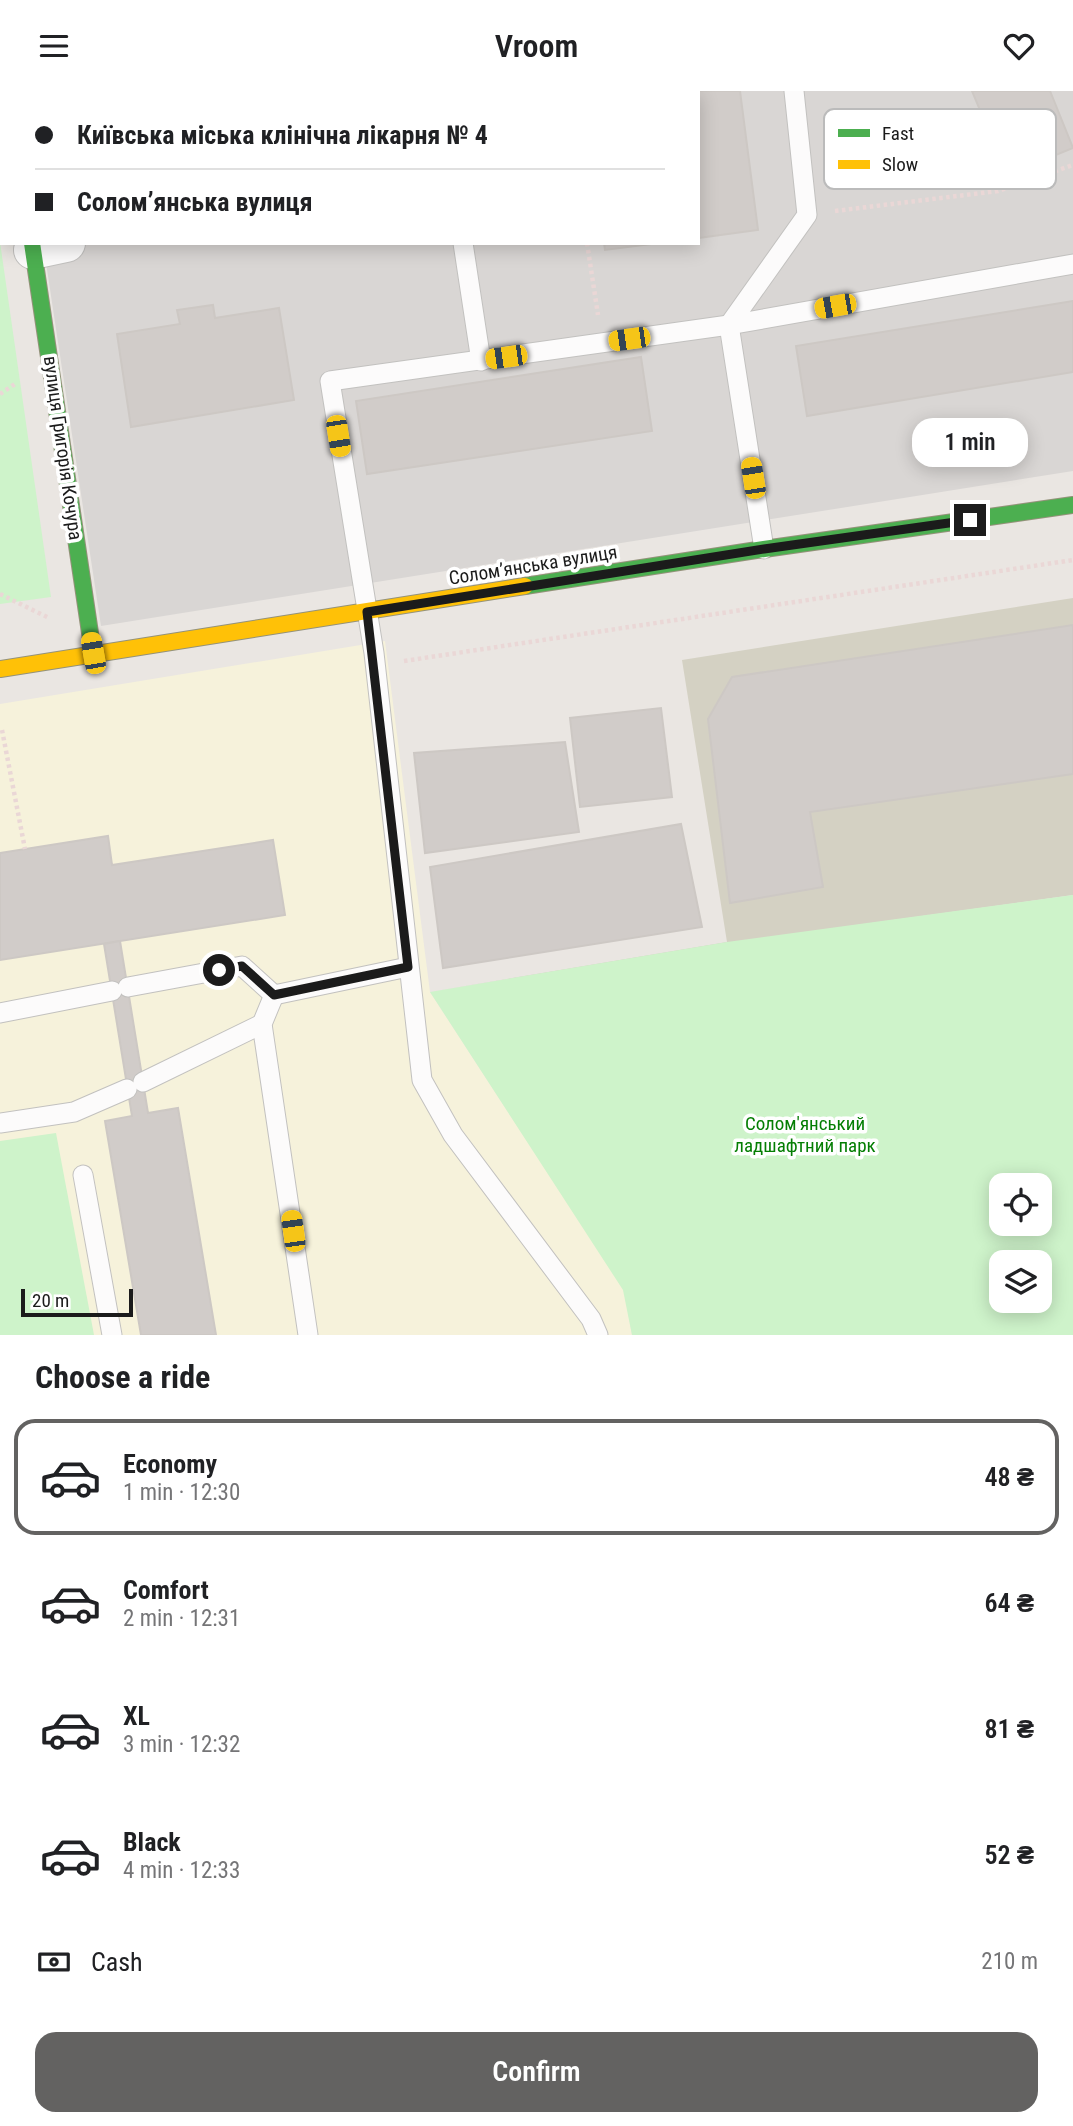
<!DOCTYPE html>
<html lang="en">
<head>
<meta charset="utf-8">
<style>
  :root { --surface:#fff; --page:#f6f6f6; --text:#202124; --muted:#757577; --line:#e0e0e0; --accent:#636261 }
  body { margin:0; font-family:"Roboto Condensed",sans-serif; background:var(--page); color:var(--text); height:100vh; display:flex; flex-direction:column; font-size:26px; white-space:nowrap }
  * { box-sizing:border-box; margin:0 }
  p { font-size:23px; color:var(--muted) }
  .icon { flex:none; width:38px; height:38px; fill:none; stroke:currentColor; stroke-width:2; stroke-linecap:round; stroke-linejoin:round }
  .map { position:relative; height:1244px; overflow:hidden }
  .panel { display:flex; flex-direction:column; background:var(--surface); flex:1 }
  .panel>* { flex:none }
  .guide { position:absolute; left:0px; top:0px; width:700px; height:154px; box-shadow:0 4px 18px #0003; display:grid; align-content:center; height:154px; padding:0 35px; background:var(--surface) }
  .buttons { position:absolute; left:989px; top:1082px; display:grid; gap:14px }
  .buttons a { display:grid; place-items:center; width:63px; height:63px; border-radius:14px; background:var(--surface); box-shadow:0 4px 18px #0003; font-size:35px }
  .scale { position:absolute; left:21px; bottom:18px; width:112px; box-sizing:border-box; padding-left:7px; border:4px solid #1b1b1b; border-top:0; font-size:19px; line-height:24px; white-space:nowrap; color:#1b1b1b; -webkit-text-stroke:5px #fff; paint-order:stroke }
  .end { position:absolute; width:32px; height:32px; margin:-16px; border:9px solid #1b1b1b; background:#fff; box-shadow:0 0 0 4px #fff }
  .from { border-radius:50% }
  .bubble { position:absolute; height:49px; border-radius:21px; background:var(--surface); box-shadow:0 4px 18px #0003; font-size:23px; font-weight:600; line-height:49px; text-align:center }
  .car { position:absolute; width:21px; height:42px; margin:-21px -10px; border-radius:9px; box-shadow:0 0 5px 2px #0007; background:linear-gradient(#f5c518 24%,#345 0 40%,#f5c518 0 76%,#345 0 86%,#f5c518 0) }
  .guide b { display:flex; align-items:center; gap:24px; height:66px; font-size:26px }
  .guide b+b { border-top:2px solid var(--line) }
  .guide i { width:18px; height:18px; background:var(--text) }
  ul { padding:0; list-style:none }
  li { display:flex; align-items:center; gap:21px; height:116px; margin:0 14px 10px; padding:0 21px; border:4px solid transparent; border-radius:21px }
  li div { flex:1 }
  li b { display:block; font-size:26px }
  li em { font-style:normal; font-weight:600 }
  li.current { border-color:var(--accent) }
  li>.icon { width:63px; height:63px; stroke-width:1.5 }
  h2 { padding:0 35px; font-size:32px; line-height:84px }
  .pay { display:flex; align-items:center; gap:18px; height:77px; padding:0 35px; font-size:26px }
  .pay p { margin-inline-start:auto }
  .action { display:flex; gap:14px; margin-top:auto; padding:14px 35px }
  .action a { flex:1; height:80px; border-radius:21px; background:var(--accent); color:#fff; font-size:28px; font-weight:600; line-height:80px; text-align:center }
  header { display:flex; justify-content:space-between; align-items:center; height:91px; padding:0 35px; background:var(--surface); font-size:32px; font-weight:600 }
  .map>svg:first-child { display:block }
  .residential { fill:#d9d6d4 }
  .education { fill:#f6f2db }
  .construction { fill:#d4d1c3 }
  .park { fill:#cef3ca; fill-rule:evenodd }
  .building { fill:#d1ccc9; stroke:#cdc8c4; stroke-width:2 }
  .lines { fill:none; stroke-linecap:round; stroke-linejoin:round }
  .lane-casing { stroke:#c2c1bf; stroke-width:21 }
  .street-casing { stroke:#c2c1bf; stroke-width:40 }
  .fast-casing { stroke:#94927a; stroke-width:18 }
  .slow-casing { stroke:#94927a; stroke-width:18 }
  .path { stroke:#ead7d6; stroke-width:4.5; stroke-dasharray:3.5 3.5; stroke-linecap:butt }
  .lane { stroke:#fcfbfb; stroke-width:19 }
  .street { stroke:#fcfbfb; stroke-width:38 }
  .fast { stroke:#4caf50; stroke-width:16 }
  .slow { stroke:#ffc107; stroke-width:16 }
  .route { stroke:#1b1b1b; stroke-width:9 }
  .labels { text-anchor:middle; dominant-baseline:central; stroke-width:7; stroke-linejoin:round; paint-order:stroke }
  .street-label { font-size:19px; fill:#1b1b1b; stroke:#fff }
  .park-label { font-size:19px; fill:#047e03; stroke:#fff }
  .key { fill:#fff; stroke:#bbb; stroke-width:2 }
  .key-label { font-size:19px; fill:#1b1b1b }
</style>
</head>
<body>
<header><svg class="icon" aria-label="menu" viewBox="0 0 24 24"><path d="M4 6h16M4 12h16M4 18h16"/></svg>Vroom<svg class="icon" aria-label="heart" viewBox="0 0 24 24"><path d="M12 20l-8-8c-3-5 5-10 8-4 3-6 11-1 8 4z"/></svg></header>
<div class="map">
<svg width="1073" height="1244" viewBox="0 0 1073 1244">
  <rect width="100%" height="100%" fill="#eae6e2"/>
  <path class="residential" d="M19 0H1073V380L101 535 43 152H698V2Z"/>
  <path class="education" d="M385 550 430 901 624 1199 632 1244H0V613Z"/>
  <path class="construction" d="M1073 507V804L727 852 430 901 727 851 682 569Z"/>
  <g class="park">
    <path d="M0 151 51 506 0 513Z"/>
    <path d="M1073 804V1244H632L623 1199 430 901 727 851ZM1001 1094H1040V1132H1001ZM1001 1171H1040V1209H1001Z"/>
    <path d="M56 1042 94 1244H0V1050Z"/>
  </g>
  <g class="building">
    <path d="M137 0H204L205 2H138Z"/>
    <path d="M584 0H740L758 139 698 147V2Z"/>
    <path d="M972 0H1050L1073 57 1007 84Z"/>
    <path d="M604 152H659L605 159Z"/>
    <path d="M1073 210V281L807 325 796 255Z"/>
    <path d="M213 214 215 227 279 217 294 309 131 336 117 243 180 233 177 219Z"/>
    <path d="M641 266 652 340 367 383 356 310Z"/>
    <path d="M1073 534V683L810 721 823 796 730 812 708 628 732 586Z"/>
    <path d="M661 617 672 706 580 716 570 627Z"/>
    <path d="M565 651 579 741 425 762 414 662Z"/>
    <path d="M681 733 702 836 443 877 430 776Z"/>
    <path d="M108 745 112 774 273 749 285 824 0 869V762Z"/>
    <path d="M120 850 148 1022 178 1017 216 1244H141L105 1030 132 1025 104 853Z"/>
  </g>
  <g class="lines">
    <defs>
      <g id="lane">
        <path d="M440 0V2"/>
        <path d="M463 152 481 270"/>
        <path d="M764 458 729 234 807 124 794 0"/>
        <path d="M128 896 242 875 274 904"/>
        <path d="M274 904 262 933 308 1244"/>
        <path d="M274 904 408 876"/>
        <path d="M0 922 112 900"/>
        <path d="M143 991 262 933"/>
        <path d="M0 1032 74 1021 127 998"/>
        <path d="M83 1084 112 1244"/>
        <path d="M598 1244 591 1228 453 1044 422 989 374 562 330 290 729 234 1073 173"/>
      </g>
      <g id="street">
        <path d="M9 0V2"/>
        <path d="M246 0 247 2"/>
        <path d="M33 159 66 152"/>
      </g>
      <g id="fast">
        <path d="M32 152 93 562"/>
        <path d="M525 495 764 458 1073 414"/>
      </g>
      <path id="slow" d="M0 578 525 495"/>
    </defs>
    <use href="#lane" class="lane-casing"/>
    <use href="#street" class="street-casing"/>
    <use href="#fast" class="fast-casing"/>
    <use href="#slow" class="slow-casing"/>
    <g class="path">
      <path d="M0 112 2 124"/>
      <path d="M835 120 998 100 1073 74"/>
      <path d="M587 152 598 224"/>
      <path d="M0 303 15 293"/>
      <path d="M0 503 49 527"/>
      <path d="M404 570 1073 469"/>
      <path d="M2 639 25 758"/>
    </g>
    <use href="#lane" class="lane"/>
    <use href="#street" class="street"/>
    <use href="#fast" class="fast"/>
    <use href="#slow" class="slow"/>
  </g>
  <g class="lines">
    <path class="route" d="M219 879 242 875 274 904 408 876 367 521 764 458 970 429"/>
  </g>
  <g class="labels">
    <g class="street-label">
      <text transform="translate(63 357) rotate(82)">вулиця Григорія Кочура</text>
      <text transform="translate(533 474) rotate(-9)">Соломʼянська вулиця</text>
    </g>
    <g class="park-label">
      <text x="805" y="1032">Солом'янський<tspan x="805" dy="22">ладшафтний парк</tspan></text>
    </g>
  </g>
  <rect x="824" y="18" width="232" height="80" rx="10" class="key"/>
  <rect x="838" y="38" width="32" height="8" fill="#4caf50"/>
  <rect x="838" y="69" width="32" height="9" fill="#ffc107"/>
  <g class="key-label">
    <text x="882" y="49">Fast</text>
    <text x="882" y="80">Slow</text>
  </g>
</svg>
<div class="buttons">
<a><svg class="icon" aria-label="locate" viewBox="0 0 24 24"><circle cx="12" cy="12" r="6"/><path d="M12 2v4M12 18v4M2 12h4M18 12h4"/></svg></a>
<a><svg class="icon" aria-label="layers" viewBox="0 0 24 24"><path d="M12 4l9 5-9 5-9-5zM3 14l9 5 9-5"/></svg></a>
</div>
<div class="scale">20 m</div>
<i class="end from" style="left:219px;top:879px"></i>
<i class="end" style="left:970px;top:429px"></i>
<div class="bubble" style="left:912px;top:327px;width:116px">1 min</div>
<i class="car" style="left:835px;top:215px;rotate:260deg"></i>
<i class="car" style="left:629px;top:248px;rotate:262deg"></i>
<i class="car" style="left:506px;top:266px;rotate:262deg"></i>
<i class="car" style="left:338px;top:345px;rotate:171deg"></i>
<i class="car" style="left:753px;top:387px;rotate:351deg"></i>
<i class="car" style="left:93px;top:562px;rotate:350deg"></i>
<i class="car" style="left:293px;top:1140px;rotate:352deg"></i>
<div class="guide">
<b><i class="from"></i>Київська міська клінічна лікарня № 4</b>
<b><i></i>Соломʼянська вулиця</b>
</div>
</div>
<section class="panel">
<h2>Choose a ride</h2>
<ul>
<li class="current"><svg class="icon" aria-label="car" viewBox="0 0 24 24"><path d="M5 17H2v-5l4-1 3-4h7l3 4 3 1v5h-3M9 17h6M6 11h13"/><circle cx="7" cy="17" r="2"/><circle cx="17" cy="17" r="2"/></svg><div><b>Economy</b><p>1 min · 12:30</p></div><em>48 ₴</em></li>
<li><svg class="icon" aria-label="car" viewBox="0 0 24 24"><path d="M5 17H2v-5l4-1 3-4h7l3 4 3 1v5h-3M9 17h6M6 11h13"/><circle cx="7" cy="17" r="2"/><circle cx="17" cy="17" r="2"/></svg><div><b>Comfort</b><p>2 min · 12:31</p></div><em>64 ₴</em></li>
<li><svg class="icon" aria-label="car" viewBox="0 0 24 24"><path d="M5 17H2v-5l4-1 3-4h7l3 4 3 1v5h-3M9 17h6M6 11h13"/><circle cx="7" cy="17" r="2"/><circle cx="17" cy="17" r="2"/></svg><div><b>XL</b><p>3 min · 12:32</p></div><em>81 ₴</em></li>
<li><svg class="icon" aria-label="car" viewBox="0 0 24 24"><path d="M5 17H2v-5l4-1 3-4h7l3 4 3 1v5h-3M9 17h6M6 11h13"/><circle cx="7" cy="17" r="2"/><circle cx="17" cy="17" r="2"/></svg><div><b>Black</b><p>4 min · 12:33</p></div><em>52 ₴</em></li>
</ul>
<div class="pay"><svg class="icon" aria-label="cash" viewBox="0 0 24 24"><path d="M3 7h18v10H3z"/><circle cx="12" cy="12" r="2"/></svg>Cash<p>210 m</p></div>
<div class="action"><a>Confirm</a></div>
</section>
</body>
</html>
